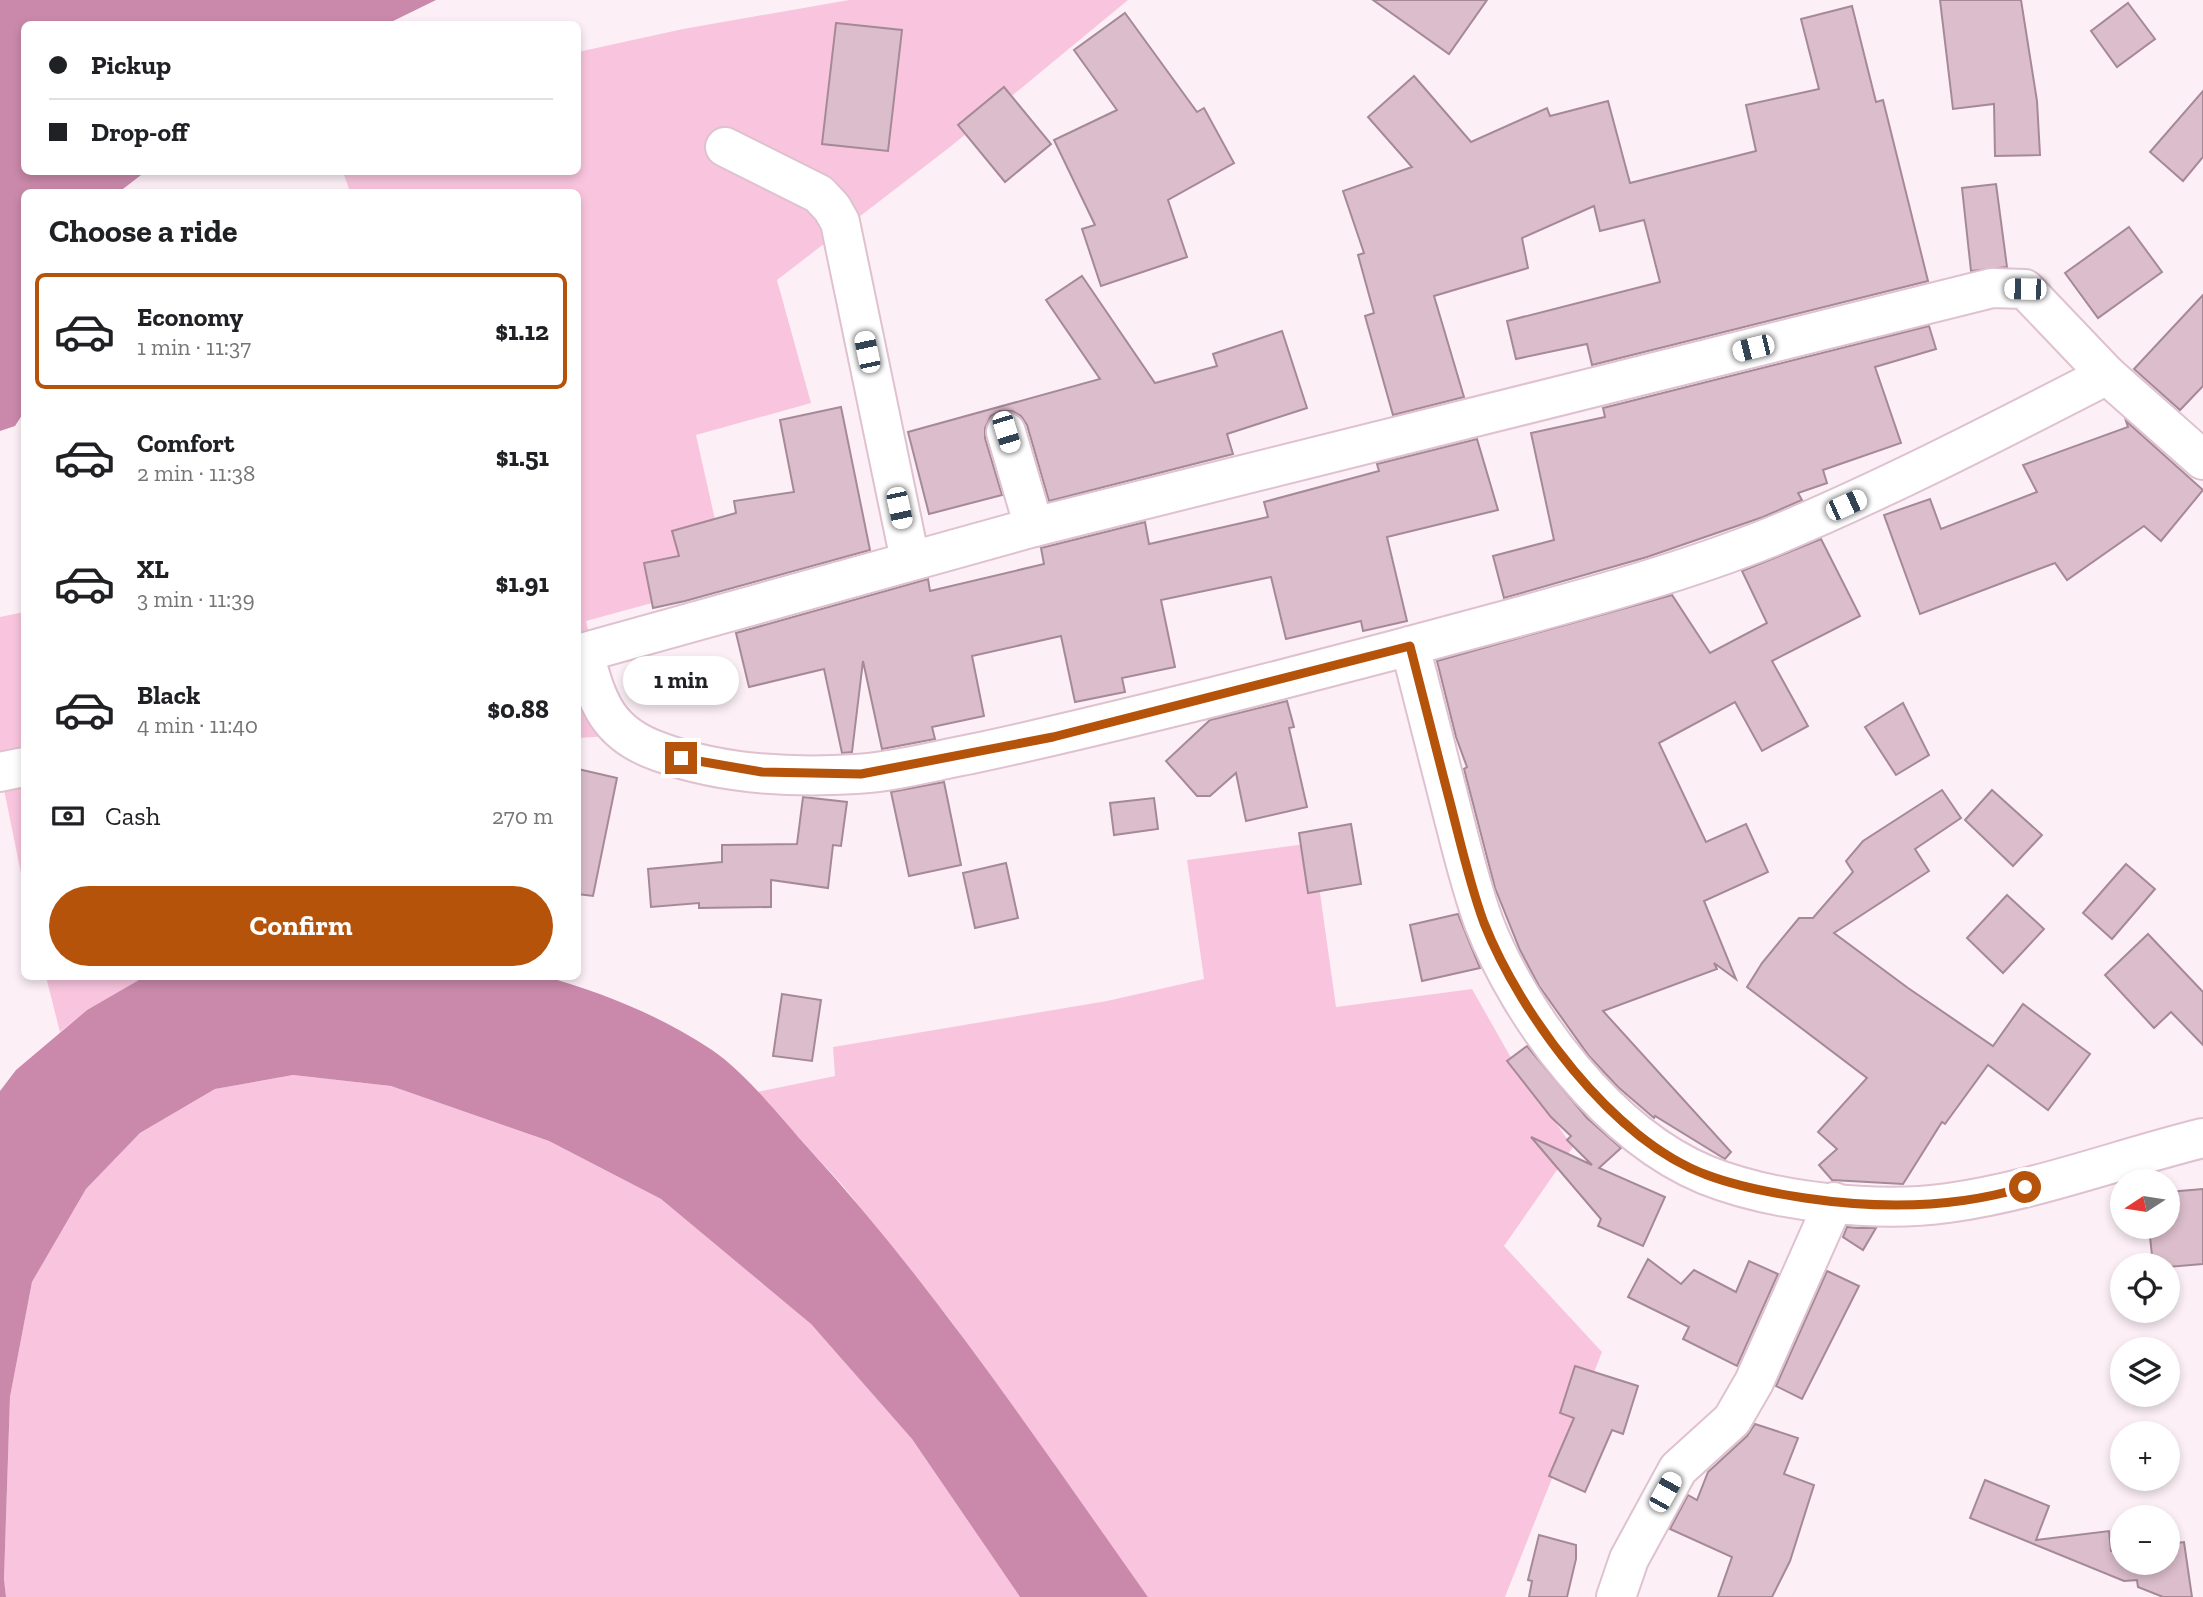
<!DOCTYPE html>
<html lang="en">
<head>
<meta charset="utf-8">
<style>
  :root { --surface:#fff; --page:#f6f6f6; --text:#202124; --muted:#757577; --line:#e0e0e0; --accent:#b45309 }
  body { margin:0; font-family:"Zilla Slab",serif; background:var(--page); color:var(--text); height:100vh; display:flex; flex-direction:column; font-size:26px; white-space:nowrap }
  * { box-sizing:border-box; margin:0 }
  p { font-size:23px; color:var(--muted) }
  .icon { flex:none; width:38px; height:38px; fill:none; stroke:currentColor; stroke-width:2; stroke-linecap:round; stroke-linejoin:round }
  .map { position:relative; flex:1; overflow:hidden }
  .details { position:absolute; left:21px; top:189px; width:560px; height:791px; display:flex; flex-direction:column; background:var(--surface); border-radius:10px; box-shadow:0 4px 10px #0003 }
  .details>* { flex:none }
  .banner { position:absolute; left:21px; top:21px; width:560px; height:154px; border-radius:10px; box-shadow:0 4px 10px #0003; display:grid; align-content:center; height:154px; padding:0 28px; background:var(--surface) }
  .needle { width:46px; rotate:258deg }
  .tools { position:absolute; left:2110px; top:1169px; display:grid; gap:14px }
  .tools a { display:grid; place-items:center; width:70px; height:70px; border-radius:50%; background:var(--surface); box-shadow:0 4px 10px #0003; font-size:35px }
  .end { position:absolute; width:32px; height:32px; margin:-16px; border:9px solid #b45309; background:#fff; box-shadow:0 0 0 4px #fff }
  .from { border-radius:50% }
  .bubble { position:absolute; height:49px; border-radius:24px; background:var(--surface); box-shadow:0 4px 10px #0003; font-size:23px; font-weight:700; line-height:49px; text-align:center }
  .car { position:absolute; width:21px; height:42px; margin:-21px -10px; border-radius:9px; box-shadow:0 0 5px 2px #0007; background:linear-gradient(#fff 24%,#345 0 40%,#fff 0 76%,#345 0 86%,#fff 0) }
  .banner b { display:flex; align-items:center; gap:24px; height:66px; font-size:26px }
  .banner b+b { border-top:2px solid var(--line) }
  .banner i { width:18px; height:18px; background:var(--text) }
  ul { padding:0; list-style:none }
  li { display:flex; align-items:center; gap:21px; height:116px; margin:0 14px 10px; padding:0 14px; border:4px solid transparent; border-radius:10px }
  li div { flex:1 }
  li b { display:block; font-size:26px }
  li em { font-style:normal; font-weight:700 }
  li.selected { border-color:var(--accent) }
  li>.icon { width:63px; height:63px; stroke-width:1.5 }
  h2 { padding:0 28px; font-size:32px; line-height:84px }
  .pay { display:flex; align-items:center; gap:18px; height:77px; padding:0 28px; font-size:26px }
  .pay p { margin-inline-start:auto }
  .primary-button { display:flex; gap:14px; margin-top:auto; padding:14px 28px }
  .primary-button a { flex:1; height:80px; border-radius:42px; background:var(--accent); color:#fff; font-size:28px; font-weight:700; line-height:80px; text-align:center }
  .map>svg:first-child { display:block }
  .green { fill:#f9c5de }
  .water { fill:#ca89aa }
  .building { fill:#dbbdcb; stroke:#a68997; stroke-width:2 }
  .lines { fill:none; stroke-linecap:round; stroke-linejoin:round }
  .minor-casing { stroke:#dfc1cf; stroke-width:42 }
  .minor { stroke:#fff; stroke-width:38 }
  .route { stroke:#b45309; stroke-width:9 }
</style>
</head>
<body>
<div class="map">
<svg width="2203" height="1597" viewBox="0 0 2203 1597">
  <rect width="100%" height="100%" fill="#fcf0f6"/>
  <g class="green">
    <path d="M849 0H1128L950 147 777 280 811 403 696 435 729 582 586 621 611 736 578 738V192H347L349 189 343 172H578V52L683 29Z"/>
    <path d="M24 612V888L0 770V617Z"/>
    <path d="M1313 843 1336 1007 1472 989 1518 1070 1573 1147 1504 1246 1602 1352 1505 1597H1148L950 1320 844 1187 757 1092 835 1076 833 1047 1107 1001 1204 979 1187 860Z"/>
    <path d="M46 977H144L87 1010 60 1032Z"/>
    <path d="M293 1075 391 1086 549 1141 661 1199 811 1324 912 1439 1020 1597H6L4 1579 10 1397 32 1282 86 1189 140 1133 215 1089Z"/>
  </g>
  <g class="water">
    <path d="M0 0H436L387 24H24V172H145L119 192H24V412L15 426 0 431Z"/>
    <path d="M543 976C602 992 661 1016 712 1050 746 1073 781 1118 809 1149 935 1287 1040 1445 1148 1597H1020L912 1439 811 1324 661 1199 549 1141 391 1086 293 1075 215 1089 140 1133 86 1189 32 1282 10 1397 4 1579 6 1597H0V1091L16 1070 87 1010 144 977Z"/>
  </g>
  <g class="building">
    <path d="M1373 0H1487L1449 54Z"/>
    <path d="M1940 0H2021L2037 101 2040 155 1995 156 1994 104 1953 109Z"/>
    <path d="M2128 3 2155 39 2117 67 2091 31Z"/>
    <path d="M1852 6 1876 102 1883 100 1928 281 1592 365 1587 344 1516 359 1507 321 1660 282 1644 220 1600 231 1594 206 1522 238 1528 268 1434 296 1464 397 1393 415 1365 316 1374 313 1358 255 1364 253 1343 191 1412 167 1368 117 1414 76 1471 142 1547 108 1550 116 1608 101 1630 183 1756 151 1746 105 1819 89 1801 19Z"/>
    <path d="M1125 13 1197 112 1204 108 1234 163 1168 200 1187 257 1101 286 1082 229 1095 225 1054 140 1117 110 1074 50Z"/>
    <path d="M836 23 902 30 888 151 822 144Z"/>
    <path d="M1004 87 1051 144 1005 182 958 125Z"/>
    <path d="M2203 91V157L2183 181 2150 152Z"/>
    <path d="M1996 184 2007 267 1971 271 1962 188Z"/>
    <path d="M2129 227 2162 272 2098 318 2065 273Z"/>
    <path d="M1082 276 1155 383 1217 366 1213 354 1282 331 1307 408 1227 434 1233 454 1049 501 1027 425 1021 416 1012 411H1000L991 416 985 428V438L1002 495 929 514 908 432 1100 379 1046 300Z"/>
    <path d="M2203 295V386L2180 410 2134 369Z"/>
    <path d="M1929 326 1936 349 1875 367 1901 443 1823 470 1827 483 1798 493 1802 500 1763 517 1647 557 1504 598 1493 556 1554 540 1531 433 1605 417 1603 408Z"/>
    <path d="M841 407 870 550 685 601 653 608 644 563 679 556 672 531 736 513 734 501 794 492 780 420Z"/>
    <path d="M2126 421 2203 490 2161 541 2144 526 2067 580 2055 563 1920 614 1884 515 1930 499 1941 529 2037 492 2023 465 2128 427Z"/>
    <path d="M1477 439 1498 510 1387 537 1407 621 1363 631 1361 621 1286 639 1271 577 1161 600 1175 667 1122 678 1125 692 1075 702 1061 636 972 656 984 716 932 727 935 739 882 749 863 661 852 752 842 753 824 669 749 687 736 633 928 579 930 591 1044 564 1041 548 1145 522 1149 544 1268 517 1264 502 1379 471 1377 464Z"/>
    <path d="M1821 539 1860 616 1772 661 1808 726 1762 751 1735 702 1659 743 1706 842 1746 824 1768 872 1704 901 1736 979 1714 963 1717 969 1603 1011 1731 1152 1725 1159 1655 1116 1654 1118 1618 1087 1589 1056 1539 986 1520 950 1495 888 1464 769 1467 767 1456 737 1437 661 1672 595 1710 653 1767 623 1742 571Z"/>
    <path d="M1287 701 1294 727 1289 728 1307 807 1246 821 1236 773 1210 796H1197L1166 761 1210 720Z"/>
    <path d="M1903 703 1929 755 1896 775 1865 727Z"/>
    <path d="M578 769 617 778 593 896 578 894Z"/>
    <path d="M944 782 961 865 909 876 891 792Z"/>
    <path d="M1942 790 1961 818 1915 849 1929 871 1834 933 1908 988 1993 1046 2023 1004 2090 1054 2048 1110 1988 1065 1945 1124 1942 1122 1903 1184 1832 1180 1819 1165 1837 1149 1818 1132 1867 1078 1747 987 1762 963 1799 918H1813L1853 872 1846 861 1863 841Z"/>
    <path d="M1992 790 2042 835 2013 866 1965 820Z"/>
    <path d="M803 797 847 802 841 846 833 845 828 888 771 880V907L699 908V903L651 907 648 869 722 862V845L797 844Z"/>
    <path d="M1154 798 1158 829 1114 835 1110 803Z"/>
    <path d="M1351 824 1361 884 1308 893 1299 833Z"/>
    <path d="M1006 863 1018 918 975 928 963 873Z"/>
    <path d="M2126 864 2155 889 2112 939 2083 913Z"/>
    <path d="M2007 895 2044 929 2003 973 1967 938Z"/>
    <path d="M1458 914 1480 968 1422 981 1410 925Z"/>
    <path d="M2148 934 2203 992V1045L2171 1012 2154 1028 2105 975Z"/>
    <path d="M782 994 821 1000 812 1061 773 1056Z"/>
    <path d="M1527 1046 1587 1118 1621 1148 1599 1168 1665 1197 1643 1246 1598 1226 1601 1219 1531 1137 1592 1165 1567 1140 1571 1136 1551 1117 1507 1061Z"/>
    <path d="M2203 1189V1264L2168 1267V1265H2153L2149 1227H2168V1192Z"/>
    <path d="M1847 1227 1857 1228H1876L1863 1250 1843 1237Z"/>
    <path d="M1648 1259 1681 1284 1694 1270 1736 1292 1749 1261 1778 1274 1737 1366 1683 1339 1689 1327 1628 1297Z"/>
    <path d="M1827 1271 1859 1286 1802 1399 1776 1386Z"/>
    <path d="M1575 1366 1638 1386 1623 1434 1612 1430 1585 1492 1549 1476 1574 1418 1560 1413Z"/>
    <path d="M1755 1424 1798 1438 1784 1474 1814 1485 1790 1561 1772 1597H1718L1732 1557 1670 1529 1688 1495 1697 1500 1708 1472 1747 1436Z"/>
    <path d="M1985 1480 2049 1506 2036 1540 2109 1531 2111 1551 2123 1550V1563H2168V1544L2184 1542 2192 1597H2163L2138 1587 2137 1580 2124 1581 1970 1518Z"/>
    <path d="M1539 1535 1576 1545V1559L1567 1597H1529L1532 1581 1528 1580Z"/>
  </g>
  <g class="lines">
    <defs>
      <g id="minor">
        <path d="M725 147 819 194 832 208 840 222 910 560"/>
        <path d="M1006 432 1034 527"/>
        <path d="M1410 646C1424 700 1437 754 1451 807 1461 846 1470 885 1484 923 1521 1018 1609 1135 1706 1175 1773 1202 1877 1213 1948 1203 2035 1191 2118 1159 2203 1138"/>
        <path d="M584 653C597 702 607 734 660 752 720 774 792 778 856 774 894 772 934 761 971 754 1052 737 1132 717 1213 697 1312 672 1411 646 1510 619 1598 595 1686 571 1771 537 1886 489 1996 432 2107 375"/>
        <path d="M578 654 1034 527 1992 288 2025 289 2107 375 2203 460"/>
        <path d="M0 772 24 767"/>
        <path d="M1616 1597 1629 1559 1678 1469 1732 1420 1754 1382 1834 1202"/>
      </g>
    </defs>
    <use href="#minor" class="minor-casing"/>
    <use href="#minor" class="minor"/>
  </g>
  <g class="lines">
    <path class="route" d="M681 758 762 772 861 774 1053 737 1410 646C1424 700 1437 753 1451 806 1461 845 1470 885 1484 923 1520 1014 1612 1140 1707 1175 1739 1187 1772 1193 1805 1198 1879 1209 1953 1209 2025 1187"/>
  </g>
</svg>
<div class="tools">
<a><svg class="needle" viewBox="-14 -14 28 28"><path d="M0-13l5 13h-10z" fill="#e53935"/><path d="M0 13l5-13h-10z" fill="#757577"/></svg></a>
<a><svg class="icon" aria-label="locate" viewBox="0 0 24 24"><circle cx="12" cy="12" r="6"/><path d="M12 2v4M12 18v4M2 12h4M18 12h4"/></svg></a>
<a><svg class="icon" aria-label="layers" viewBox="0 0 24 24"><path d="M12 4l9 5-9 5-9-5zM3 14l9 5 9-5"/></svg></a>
<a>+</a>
<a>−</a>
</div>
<i class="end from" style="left:2025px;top:1187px"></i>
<i class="end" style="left:681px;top:758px"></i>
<div class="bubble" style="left:623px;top:656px;width:116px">1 min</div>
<i class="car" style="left:2025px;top:289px;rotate:271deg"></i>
<i class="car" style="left:1753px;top:348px;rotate:256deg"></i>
<i class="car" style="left:867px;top:352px;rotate:348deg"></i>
<i class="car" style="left:1006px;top:432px;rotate:163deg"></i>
<i class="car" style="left:1846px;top:505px;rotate:66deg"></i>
<i class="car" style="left:899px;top:508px;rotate:168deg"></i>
<i class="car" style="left:1665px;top:1492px;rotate:29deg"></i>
<div class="banner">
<b><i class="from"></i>Pickup</b>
<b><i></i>Drop-off</b>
</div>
<section class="details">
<h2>Choose a ride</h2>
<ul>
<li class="selected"><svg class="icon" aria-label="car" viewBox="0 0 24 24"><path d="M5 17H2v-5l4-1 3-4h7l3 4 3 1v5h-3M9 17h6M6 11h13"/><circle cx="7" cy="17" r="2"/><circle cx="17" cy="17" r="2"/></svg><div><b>Economy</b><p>1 min · 11:37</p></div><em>$1.12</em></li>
<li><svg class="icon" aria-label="car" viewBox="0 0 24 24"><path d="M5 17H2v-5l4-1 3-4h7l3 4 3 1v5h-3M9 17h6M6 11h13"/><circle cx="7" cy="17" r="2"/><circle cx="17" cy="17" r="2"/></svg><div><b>Comfort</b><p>2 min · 11:38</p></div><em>$1.51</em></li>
<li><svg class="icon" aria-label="car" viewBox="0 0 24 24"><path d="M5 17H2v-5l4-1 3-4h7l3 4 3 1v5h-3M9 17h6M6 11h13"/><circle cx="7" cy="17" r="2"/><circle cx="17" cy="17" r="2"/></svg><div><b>XL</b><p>3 min · 11:39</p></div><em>$1.91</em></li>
<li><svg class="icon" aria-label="car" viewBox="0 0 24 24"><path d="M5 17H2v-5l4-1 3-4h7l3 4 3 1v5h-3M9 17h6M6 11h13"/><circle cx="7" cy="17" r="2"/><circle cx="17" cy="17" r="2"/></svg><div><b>Black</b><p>4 min · 11:40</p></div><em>$0.88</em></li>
</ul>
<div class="pay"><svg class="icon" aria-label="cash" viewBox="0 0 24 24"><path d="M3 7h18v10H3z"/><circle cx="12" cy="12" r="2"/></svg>Cash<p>270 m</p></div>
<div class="primary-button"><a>Confirm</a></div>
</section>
</div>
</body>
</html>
